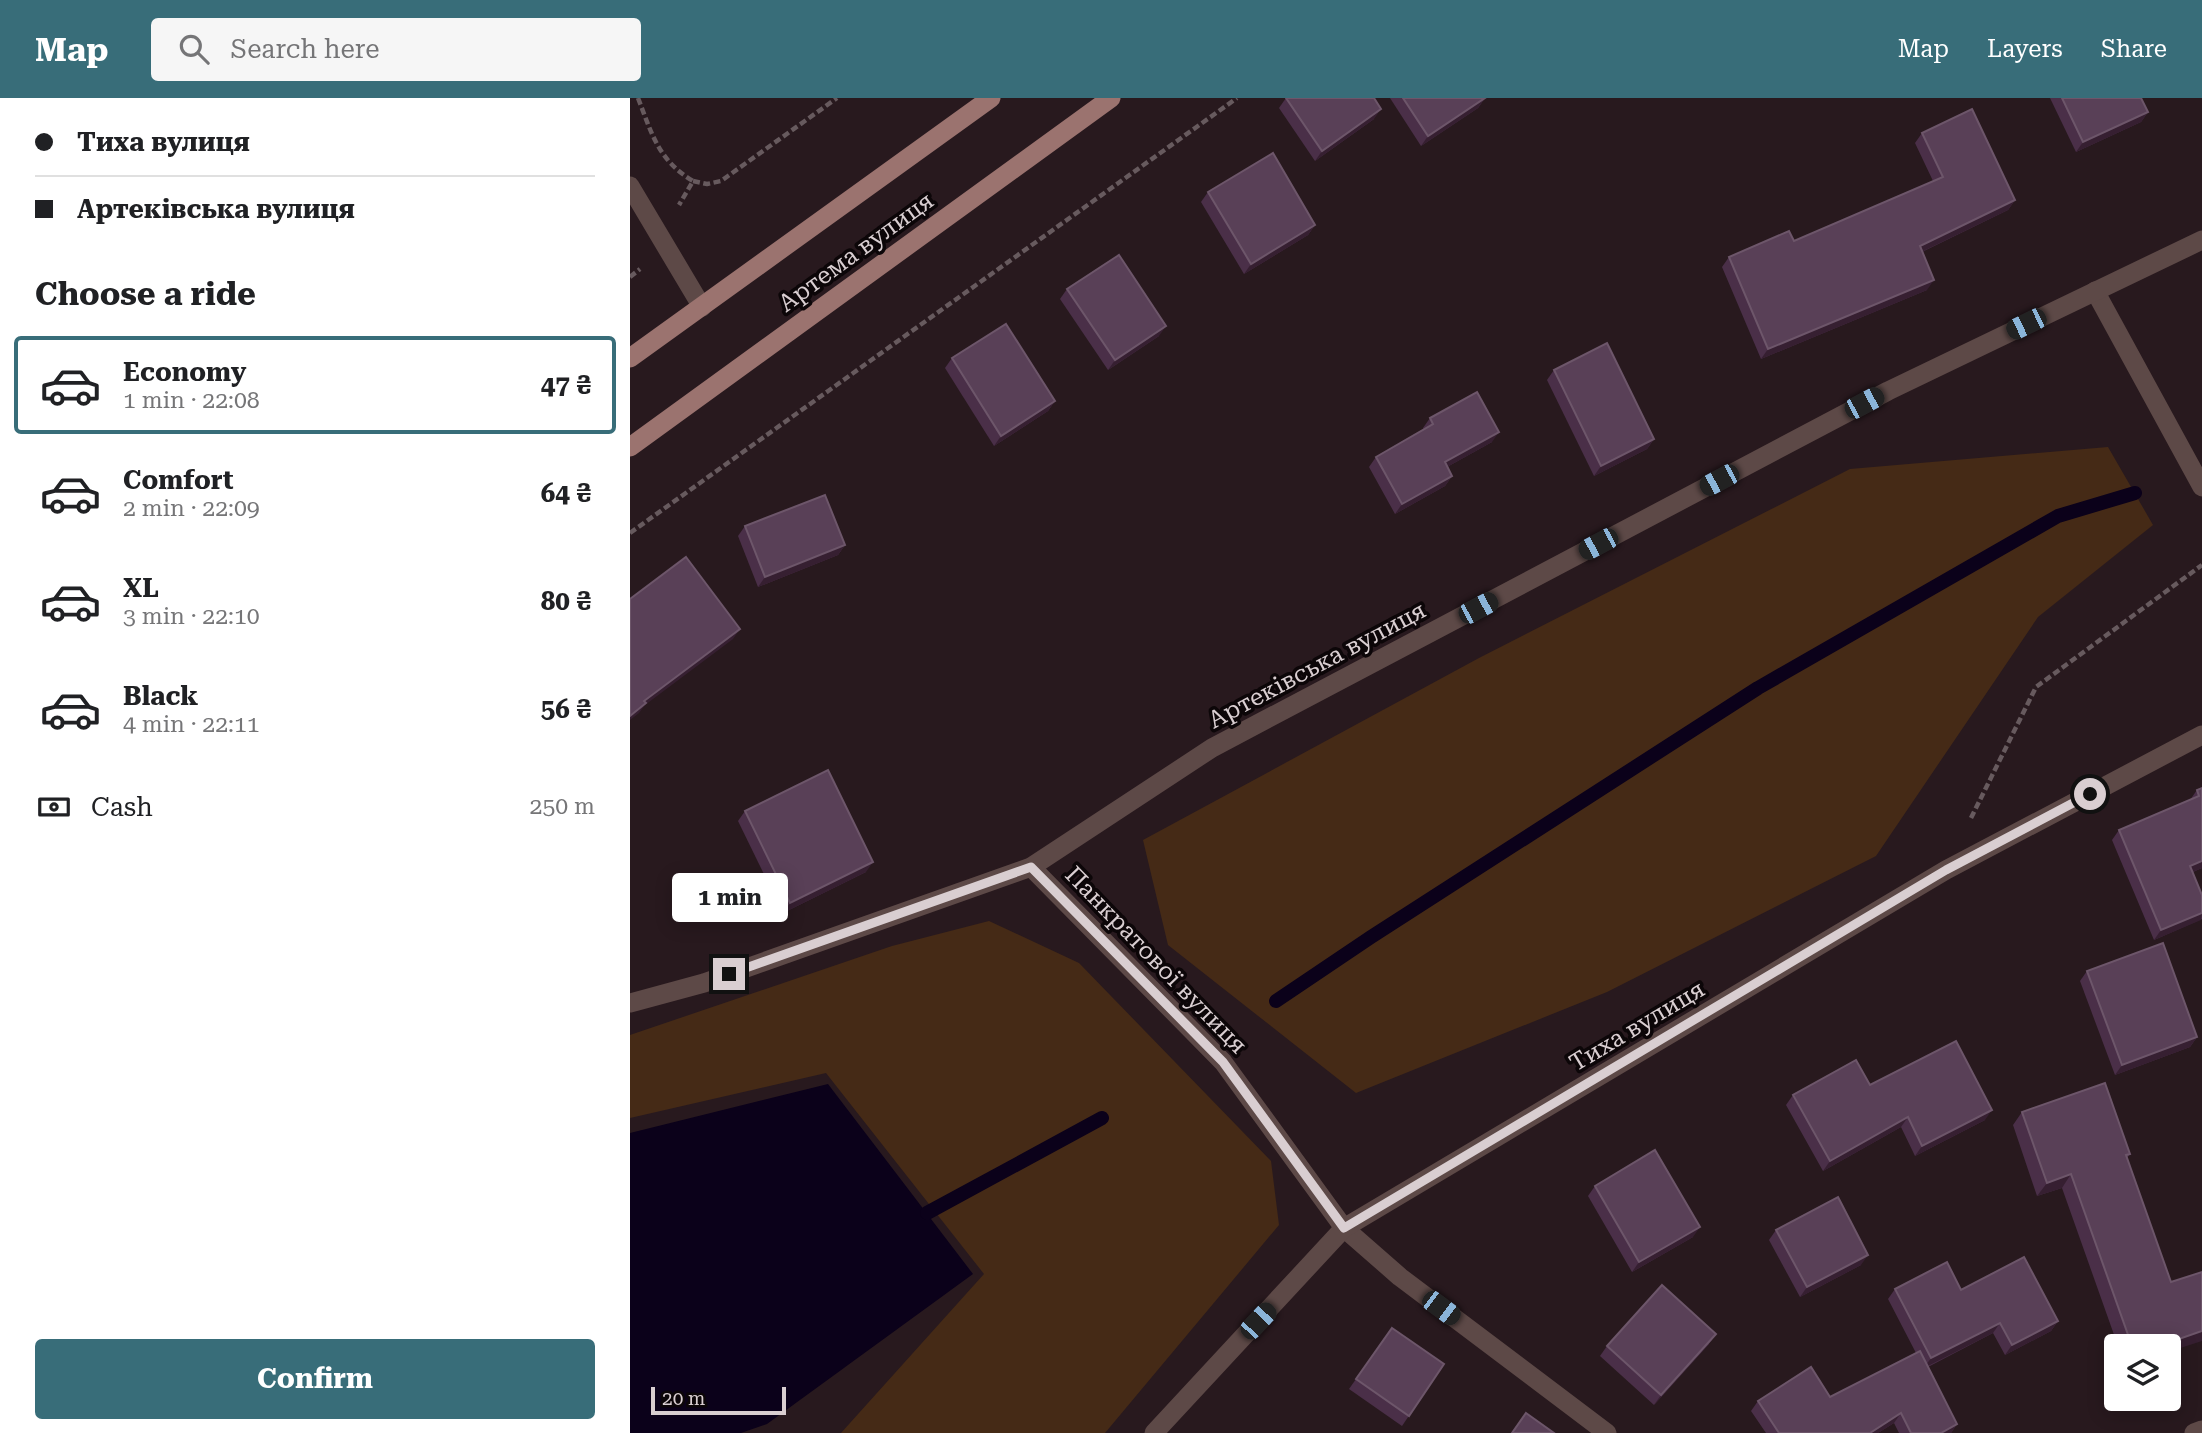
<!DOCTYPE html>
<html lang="en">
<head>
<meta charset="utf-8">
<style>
  :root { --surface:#fff; --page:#f6f6f6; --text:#202124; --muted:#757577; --line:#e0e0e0; --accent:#386d79 }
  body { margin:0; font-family:"Roboto Serif",serif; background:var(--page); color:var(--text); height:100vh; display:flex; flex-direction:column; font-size:26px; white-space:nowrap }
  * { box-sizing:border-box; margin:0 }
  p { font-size:23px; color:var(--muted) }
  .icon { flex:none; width:38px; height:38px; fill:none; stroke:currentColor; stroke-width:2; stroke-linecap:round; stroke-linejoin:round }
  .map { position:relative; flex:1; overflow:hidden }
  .drawer { display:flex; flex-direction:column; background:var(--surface); width:630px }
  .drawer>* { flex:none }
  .hud { display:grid; align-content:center; height:154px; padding:0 35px; background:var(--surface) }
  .tools { position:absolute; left:1474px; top:1236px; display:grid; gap:14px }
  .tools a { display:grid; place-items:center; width:77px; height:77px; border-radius:7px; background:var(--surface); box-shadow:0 4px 18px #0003; font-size:35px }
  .scale { position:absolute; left:21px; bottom:18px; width:135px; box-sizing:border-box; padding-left:7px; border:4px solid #d9ced1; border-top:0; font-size:19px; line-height:24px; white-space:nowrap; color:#d9ced1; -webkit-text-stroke:5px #0c0608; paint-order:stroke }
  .end { position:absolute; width:32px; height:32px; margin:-16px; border:9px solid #d9ced1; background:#111; box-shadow:0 0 0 4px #111 }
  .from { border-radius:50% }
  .bubble { position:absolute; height:49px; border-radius:7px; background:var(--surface); box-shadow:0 4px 18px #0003; font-size:23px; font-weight:700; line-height:49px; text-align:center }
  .car { position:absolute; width:21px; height:42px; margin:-21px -10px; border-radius:9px; box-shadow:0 0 5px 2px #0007; background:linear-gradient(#222 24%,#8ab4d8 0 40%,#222 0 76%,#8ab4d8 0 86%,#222 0) }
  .hud b { display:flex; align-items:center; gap:24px; height:66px; font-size:26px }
  .hud b+b { border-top:2px solid var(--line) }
  .hud i { width:18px; height:18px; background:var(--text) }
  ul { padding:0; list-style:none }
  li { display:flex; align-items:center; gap:21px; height:98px; margin:0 14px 10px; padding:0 21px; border:4px solid transparent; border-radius:7px }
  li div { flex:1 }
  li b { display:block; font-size:26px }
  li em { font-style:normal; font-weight:700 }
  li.selected { border-color:var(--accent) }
  li>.icon { width:63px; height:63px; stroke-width:1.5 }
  h2 { padding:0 35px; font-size:32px; line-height:84px }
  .pay { display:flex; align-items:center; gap:18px; height:77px; padding:0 35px; font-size:26px }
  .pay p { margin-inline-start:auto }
  .button { display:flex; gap:14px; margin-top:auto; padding:14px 35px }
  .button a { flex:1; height:80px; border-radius:7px; background:var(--accent); color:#fff; font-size:28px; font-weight:700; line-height:80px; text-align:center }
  header { display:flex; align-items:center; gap:42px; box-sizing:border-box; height:98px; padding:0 35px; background:var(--accent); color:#fff }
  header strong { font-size:33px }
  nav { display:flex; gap:38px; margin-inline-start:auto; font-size:24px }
  .search { width:490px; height:63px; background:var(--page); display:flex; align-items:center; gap:18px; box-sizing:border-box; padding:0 24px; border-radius:7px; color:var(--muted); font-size:26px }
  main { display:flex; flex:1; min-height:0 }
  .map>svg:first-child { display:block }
  .green { fill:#452a16 }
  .water { fill:#0b011a }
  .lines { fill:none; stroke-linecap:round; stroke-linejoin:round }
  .stream { stroke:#0b011a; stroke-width:14 }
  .path { stroke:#675a5e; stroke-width:4.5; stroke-dasharray:7 3.5; stroke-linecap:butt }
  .service { stroke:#5d4947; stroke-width:19 }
  .minor { stroke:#5d4947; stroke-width:19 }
  .tertiary { stroke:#5d4947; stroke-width:19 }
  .primary { stroke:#9b736f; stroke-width:19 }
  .wall { fill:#4a2f48 }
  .shaded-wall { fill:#361f31 }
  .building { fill:#594057; stroke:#6d566a; stroke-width:2 }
  .route { stroke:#d9ced1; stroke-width:9 }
  .labels { text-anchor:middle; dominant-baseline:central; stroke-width:7; stroke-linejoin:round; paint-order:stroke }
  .street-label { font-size:24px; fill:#d9ced1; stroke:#0c0608 }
</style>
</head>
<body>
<header>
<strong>Map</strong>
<div class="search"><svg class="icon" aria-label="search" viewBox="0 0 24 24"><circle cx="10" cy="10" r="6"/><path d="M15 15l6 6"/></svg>Search here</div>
<nav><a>Map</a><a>Layers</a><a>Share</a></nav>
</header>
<main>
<section class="drawer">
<div class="hud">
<b><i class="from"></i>Тиха вулиця</b>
<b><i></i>Артеківська вулиця</b>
</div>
<h2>Choose a ride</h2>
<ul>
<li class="selected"><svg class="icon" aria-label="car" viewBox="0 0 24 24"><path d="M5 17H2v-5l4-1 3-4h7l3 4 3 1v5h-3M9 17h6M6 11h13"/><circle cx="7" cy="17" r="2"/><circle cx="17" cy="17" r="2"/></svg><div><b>Economy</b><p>1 min · 22:08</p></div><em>47 ₴</em></li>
<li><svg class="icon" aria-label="car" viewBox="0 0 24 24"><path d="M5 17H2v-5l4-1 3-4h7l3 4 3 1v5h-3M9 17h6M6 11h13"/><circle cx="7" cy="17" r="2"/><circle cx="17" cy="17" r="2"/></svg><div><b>Comfort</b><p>2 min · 22:09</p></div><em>64 ₴</em></li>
<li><svg class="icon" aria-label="car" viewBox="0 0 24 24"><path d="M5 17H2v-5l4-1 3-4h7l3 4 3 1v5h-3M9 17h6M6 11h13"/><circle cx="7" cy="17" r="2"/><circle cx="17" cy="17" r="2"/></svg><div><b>XL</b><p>3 min · 22:10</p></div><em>80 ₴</em></li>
<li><svg class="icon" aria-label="car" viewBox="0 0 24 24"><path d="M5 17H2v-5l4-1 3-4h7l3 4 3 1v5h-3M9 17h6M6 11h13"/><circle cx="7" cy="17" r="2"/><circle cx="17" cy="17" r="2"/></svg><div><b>Black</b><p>4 min · 22:11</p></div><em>56 ₴</em></li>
</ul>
<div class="pay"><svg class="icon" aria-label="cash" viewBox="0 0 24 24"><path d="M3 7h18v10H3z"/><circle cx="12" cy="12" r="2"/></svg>Cash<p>250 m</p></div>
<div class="button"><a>Confirm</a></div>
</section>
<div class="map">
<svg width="1572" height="1335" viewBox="0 0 1572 1335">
  <rect width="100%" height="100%" fill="#28191e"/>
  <g class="green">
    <path d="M1478 349 1523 427 1408 519 1246 758 977 894 726 995 538 847 513 742 849 560 1220 371Z"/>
    <path d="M359 823 449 865 641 1063 649 1127 475 1335H211L354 1176 196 975 0 1020V937L262 848Z"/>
  </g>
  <path class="water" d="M198 986 343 1176 137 1326 111 1335H0V1035Z"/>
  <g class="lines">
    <g class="stream">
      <path d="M646 903 741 839 1128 590 1428 418 1505 395"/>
      <path d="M297 1115 472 1020"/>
    </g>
    <g class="path">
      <path d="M8 0C22 36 28 62 63 83L49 107"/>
      <path d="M63 83 77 86 91 83 207 0"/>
      <path d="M0 179 10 171"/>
      <path d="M0 435 607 0"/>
      <path d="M1341 720 1406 589 1572 467"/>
    </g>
    <path class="service" d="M1465 193 1572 389"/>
    <g class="minor">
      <path d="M401 769 593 964 714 1130 770 1179 977 1335"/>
      <path d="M0 905 74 885 401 769 582 650 1258 293 1572 142"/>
      <path d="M524 1335 714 1130 1316 772 1572 637"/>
      <path d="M1564 1335 1572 1332"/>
    </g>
    <path class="tertiary" d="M0 88 72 209"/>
    <g class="primary">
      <path d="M0 260 361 0"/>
      <path d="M0 349 481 0"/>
    </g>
  </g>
  <g class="wall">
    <path d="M656 0 744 21 685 63 649 10Z"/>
    <path d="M760 0H855L848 10 791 48Z"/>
    <path d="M1420 0H1511L1518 14 1511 24 1446 54Z"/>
    <path d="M1292 35 1385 102 1378 112 1292 154 1297 192 1131 261 1092 169 1099 159 1164 143 1303 83 1285 45Z"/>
    <path d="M578 94 685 127 678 137 614 176 571 104Z"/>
    <path d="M437 191 529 238 478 272 430 201Z"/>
    <path d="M322 260 425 303 418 313 364 348 315 270Z"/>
    <path d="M924 272 1024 341 1017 351 964 378 917 282Z"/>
    <path d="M800 320 862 344 817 369 822 378 815 388 765 416 739 369 746 359 794 332 793 330Z"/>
    <path d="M115 428 215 447 208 457 128 489 108 438Z"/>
    <path d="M1572 690V770L1563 774 1572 797V821L1524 842 1482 742 1489 732 1560 702 1567 692Z"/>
    <path d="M115 713 236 774 153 815 108 723Z"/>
    <path d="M1457 873 1567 939 1560 949 1485 977 1450 883Z"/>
    <path d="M1240 987 1355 1022 1285 1058 1271 1029 1193 1073 1156 1007 1163 997Z"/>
    <path d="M1392 1014 1500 1056 1497 1060 1538 1248H1488L1432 1090 1407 1098 1383 1027Z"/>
    <path d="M965 1088 1063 1139 1002 1174 958 1098Z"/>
    <path d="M1146 1132 1231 1167 1170 1199 1139 1142Z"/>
    <path d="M1265 1191 1331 1192 1428 1223 1421 1233 1375 1257 1363 1235 1298 1269 1327 1326 1321 1335H1269L1264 1325 1248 1335H1136L1121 1313 1128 1303 1200 1299 1286 1255 1258 1201Z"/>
    <path d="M762 1230 814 1266 772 1328 719 1291Z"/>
    <path d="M1079 1246 1024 1307 970 1258 977 1248Z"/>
  </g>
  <g class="shaded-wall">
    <path d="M855 0 848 10 791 48 798 38Z"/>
    <path d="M751 11 744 21 685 63 692 53Z"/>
    <path d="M1518 14 1511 24 1446 54 1453 44Z"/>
    <path d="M1385 102 1378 112 1283 158 1290 148Z"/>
    <path d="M685 127 678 137 614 176 621 166Z"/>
    <path d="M1304 182 1297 192 1131 261 1138 251Z"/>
    <path d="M536 228 529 238 478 272 485 262Z"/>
    <path d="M425 303 418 313 364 348 371 338Z"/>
    <path d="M869 334 862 344 808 374 815 364Z"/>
    <path d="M1024 341 1017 351 964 378 971 368Z"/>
    <path d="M822 378 815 388 765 416 772 406Z"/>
    <path d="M215 447 208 457 128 489 135 479Z"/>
    <path d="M110 531 103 541 15 607 9 615 0 622V618L14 603Z"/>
    <path d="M1572 763V770L1553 778 1560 768Z"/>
    <path d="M243 764 236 774 153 815 160 805Z"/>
    <path d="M1572 815 1571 822 1524 842 1531 832Z"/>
    <path d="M1567 939 1560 949 1485 977 1492 967Z"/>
    <path d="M1362 1012 1355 1022 1285 1058 1292 1048Z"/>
    <path d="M1278 1019 1271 1029 1193 1073 1200 1063Z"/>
    <path d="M1441 1076 1432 1090 1407 1098 1417 1085Z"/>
    <path d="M1070 1129 1063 1139 1002 1174 1009 1164Z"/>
    <path d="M1238 1157 1231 1167 1170 1199 1177 1189Z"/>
    <path d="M1428 1223 1421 1233 1375 1257 1382 1247Z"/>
    <path d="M1370 1225 1363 1235 1294 1270 1301 1260Z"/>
    <path d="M1572 1233V1243L1538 1254V1248H1529Z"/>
    <path d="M1086 1236 1079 1246 1024 1307 1031 1297Z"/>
    <path d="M1271 1315 1264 1325 1248 1335H1240Z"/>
    <path d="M1327 1326 1321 1335H1311Z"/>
  </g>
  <g class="building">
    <path d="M656 0H744L751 11 692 53Z"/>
    <path d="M773 0H855L798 38Z"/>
    <path d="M1432 0H1511L1518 14 1453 44Z"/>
    <path d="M1342 11 1385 102 1290 148 1304 182 1138 251 1099 159 1159 133 1164 143 1313 79 1292 35Z"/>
    <path d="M643 55 685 127 621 166 578 94Z"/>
    <path d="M489 157 536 228 485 262 437 191Z"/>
    <path d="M376 226 425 303 371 338 322 260Z"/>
    <path d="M977 245 1024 341 971 368 924 272Z"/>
    <path d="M847 294 869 334 815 364 822 378 772 406 746 359 803 326 800 320Z"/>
    <path d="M195 397 215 447 135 479 115 428Z"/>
    <path d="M56 459 110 531 14 603 16 605 0 618V501Z"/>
    <path d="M198 672 243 764 160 805 115 713Z"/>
    <path d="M1572 690V763L1560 768 1572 797V815L1531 832 1489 732 1569 698 1567 692Z"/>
    <path d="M1533 845 1567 939 1492 967 1457 873Z"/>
    <path d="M1326 943 1362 1012 1292 1048 1278 1019 1200 1063 1163 997 1226 962 1240 987Z"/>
    <path d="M1475 985 1500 1056 1496 1057 1541 1184 1572 1174V1233L1529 1248H1502L1441 1076 1417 1085 1392 1014Z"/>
    <path d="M1025 1052 1070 1129 1009 1164 965 1088Z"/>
    <path d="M1208 1099 1238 1157 1177 1189 1146 1132Z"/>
    <path d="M1394 1159 1428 1223 1382 1247 1370 1225 1301 1260 1265 1191 1317 1164 1331 1192Z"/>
    <path d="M1032 1187 1086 1236 1031 1297 977 1248Z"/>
    <path d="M762 1230 814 1266 779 1318 726 1281Z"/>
    <path d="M1290 1253 1327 1326 1311 1335H1281L1271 1315 1240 1335H1149L1128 1303 1181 1269 1200 1299Z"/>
    <path d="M896 1315 924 1335H882Z"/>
  </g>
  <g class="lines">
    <path class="route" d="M99 876 401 769 593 964 714 1130 1316 772 1460 696"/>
  </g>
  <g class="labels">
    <g class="street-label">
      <text transform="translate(226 154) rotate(-36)">Артема вулиця</text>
      <text transform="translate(687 567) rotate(-28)">Артеківська вулиця</text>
      <text transform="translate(526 862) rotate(46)">Панкратової вулиця</text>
      <text transform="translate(1007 928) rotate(-31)">Тиха вулиця</text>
    </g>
  </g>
</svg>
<div class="tools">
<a><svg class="icon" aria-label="layers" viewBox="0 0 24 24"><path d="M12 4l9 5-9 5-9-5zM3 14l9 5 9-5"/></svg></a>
</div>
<div class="scale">20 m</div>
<i class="end from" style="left:1460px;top:696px"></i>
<i class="end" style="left:99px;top:876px"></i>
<div class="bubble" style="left:42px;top:775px;width:116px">1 min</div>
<i class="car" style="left:1396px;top:226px;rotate:244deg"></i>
<i class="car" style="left:1234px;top:305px;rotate:62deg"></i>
<i class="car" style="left:1089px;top:382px;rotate:242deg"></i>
<i class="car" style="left:968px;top:446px;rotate:242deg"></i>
<i class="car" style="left:848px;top:510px;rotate:62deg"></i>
<i class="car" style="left:811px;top:1210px;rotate:127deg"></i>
<i class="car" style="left:628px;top:1223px;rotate:43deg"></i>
</div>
</main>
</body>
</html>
